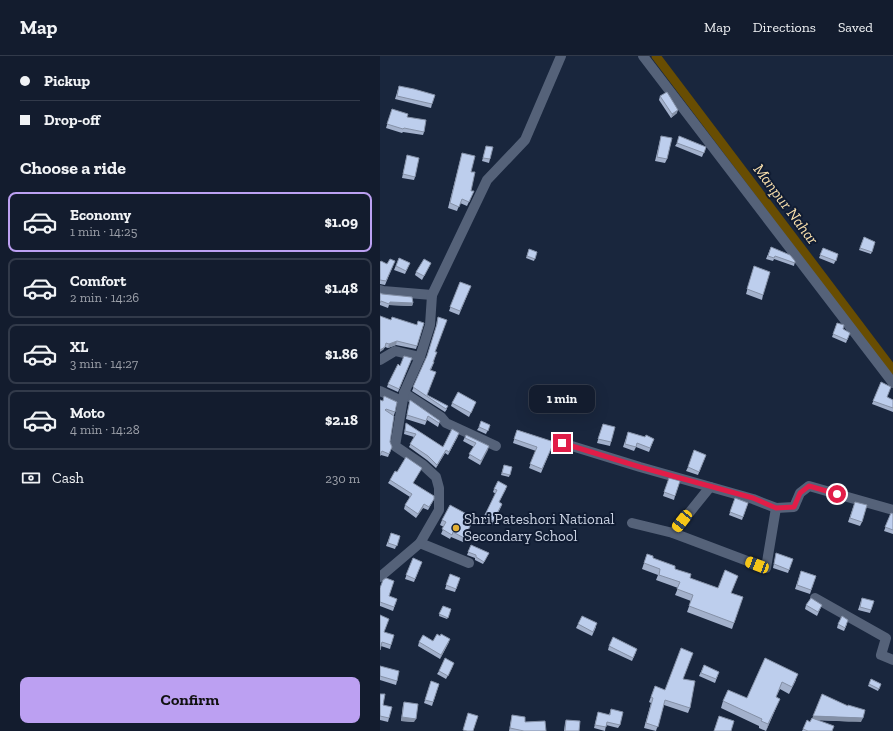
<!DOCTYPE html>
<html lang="en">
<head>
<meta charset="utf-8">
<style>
  :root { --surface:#131c2e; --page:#1c2536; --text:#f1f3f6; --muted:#9da1aa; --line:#323a4a; --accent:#bca0f2 }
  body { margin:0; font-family:"Zilla Slab",serif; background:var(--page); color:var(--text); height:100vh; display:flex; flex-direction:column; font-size:15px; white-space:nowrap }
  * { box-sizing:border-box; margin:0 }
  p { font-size:13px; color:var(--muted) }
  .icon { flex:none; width:22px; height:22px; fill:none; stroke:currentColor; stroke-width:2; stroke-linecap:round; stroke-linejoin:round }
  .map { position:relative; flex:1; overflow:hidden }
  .drawer { display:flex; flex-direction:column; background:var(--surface); width:380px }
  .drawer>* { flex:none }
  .guide { display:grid; align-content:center; height:88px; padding:0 20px; background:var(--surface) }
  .end { position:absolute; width:18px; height:18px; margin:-9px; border:5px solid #e11d48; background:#fff; box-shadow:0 0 0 2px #fff }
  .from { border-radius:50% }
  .bubble { position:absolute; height:28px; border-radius:8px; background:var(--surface); box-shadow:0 4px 16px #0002,0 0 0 1px var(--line); font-size:13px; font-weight:700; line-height:28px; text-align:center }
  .car { position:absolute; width:12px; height:24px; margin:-12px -6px; border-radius:5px; box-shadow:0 0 3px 1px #0007; background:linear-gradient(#f5c518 24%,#345 0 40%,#f5c518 0 76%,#345 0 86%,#f5c518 0) }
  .guide b { display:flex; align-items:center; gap:14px; height:38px; font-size:15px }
  .guide b+b { border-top:1px solid var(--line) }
  .guide i { width:10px; height:10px; background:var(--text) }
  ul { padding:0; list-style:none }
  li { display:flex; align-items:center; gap:12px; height:60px; margin:0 8px 6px; padding:0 12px; border:2px solid var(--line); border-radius:8px }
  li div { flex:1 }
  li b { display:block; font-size:15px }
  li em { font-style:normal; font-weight:700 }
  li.current { border-color:var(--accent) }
  li>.icon { width:36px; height:36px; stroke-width:1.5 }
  h2 { padding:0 20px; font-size:18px; line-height:48px }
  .pay { display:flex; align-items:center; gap:10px; height:44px; padding:0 20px; font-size:15px }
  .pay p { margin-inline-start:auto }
  .button { display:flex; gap:8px; margin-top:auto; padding:8px 20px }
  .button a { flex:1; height:46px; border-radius:8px; background:var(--accent); color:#111; font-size:16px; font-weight:700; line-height:46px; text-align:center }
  header { display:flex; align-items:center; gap:24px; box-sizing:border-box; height:56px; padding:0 20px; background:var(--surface); border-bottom:1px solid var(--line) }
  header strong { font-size:19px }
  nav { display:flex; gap:22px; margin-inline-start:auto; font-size:14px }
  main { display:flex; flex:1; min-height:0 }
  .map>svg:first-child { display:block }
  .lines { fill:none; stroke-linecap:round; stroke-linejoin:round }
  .canal { stroke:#684d02; stroke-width:9 }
  .minor { stroke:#556279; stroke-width:10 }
  .wall { fill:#a3b1cc }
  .shaded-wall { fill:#8490a6 }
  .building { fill:#bdceed; stroke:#8490a6 }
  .route { stroke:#e11d48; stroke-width:5 }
  .poi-dot { fill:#e2af34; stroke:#101c33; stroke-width:1.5 }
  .labels { text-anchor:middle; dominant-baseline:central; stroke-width:4; stroke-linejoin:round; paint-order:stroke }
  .poi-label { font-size:15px; fill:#cad2e2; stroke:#101c33; text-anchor:start }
  .water-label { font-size:16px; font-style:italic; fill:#f8dfac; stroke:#101c33 }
</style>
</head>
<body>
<header>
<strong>Map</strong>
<nav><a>Map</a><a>Directions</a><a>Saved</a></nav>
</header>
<main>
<section class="drawer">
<div class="guide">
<b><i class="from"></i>Pickup</b>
<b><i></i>Drop-off</b>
</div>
<h2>Choose a ride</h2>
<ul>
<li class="current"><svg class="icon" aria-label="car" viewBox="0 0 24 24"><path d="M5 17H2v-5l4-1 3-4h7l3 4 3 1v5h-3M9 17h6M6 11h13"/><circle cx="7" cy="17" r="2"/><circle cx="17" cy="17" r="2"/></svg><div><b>Economy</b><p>1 min · 14:25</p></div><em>$1.09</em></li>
<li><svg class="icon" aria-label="car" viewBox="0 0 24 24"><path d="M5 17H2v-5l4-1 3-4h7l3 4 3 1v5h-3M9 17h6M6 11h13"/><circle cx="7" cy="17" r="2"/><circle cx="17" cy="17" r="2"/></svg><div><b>Comfort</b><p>2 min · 14:26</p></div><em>$1.48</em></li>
<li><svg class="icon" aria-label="car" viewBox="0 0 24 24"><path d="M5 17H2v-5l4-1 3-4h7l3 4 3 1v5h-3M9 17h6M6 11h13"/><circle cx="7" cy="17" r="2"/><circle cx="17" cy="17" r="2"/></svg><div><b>XL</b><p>3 min · 14:27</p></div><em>$1.86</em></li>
<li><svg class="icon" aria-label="car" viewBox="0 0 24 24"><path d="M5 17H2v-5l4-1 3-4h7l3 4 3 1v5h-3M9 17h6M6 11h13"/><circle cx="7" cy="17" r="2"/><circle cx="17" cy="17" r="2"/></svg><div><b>Moto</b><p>4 min · 14:28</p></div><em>$2.18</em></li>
</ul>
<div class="pay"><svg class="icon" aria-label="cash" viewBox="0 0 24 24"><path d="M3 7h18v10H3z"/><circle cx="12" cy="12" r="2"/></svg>Cash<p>230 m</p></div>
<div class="button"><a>Confirm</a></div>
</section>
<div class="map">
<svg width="513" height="675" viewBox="0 0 513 675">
  <rect width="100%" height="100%" fill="#19263d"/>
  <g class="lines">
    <path class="canal" d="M276 0 513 314"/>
    <g class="minor">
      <path d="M263 0 513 327"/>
      <path d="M0 234 3 235 52 239"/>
      <path d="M0 304 15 295 40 301"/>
      <path d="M0 335 22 345"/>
      <path d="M24 337 61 361 66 367 116 390"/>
      <path d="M182 387 260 411 373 443 396 452 414 451 420 437 429 430 513 454"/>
      <path d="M252 467 293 477 330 431"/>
      <path d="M293 477 386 512 396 452"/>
      <path d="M40 487 89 507"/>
      <path d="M0 521 40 487 59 454V432L56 421 43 409 15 390 24 337 40 301 50 269 52 239 107 124 145 84 181 0"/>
      <path d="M435 542 506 582 501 599 513 604"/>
    </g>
  </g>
  <g class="wall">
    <path d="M19 30 52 48 51 52 15 43Z"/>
    <path d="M280 40 297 57 291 62 279 44Z"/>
    <path d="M12 53 27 61 44 76 43 79 23 76 22 77 6 72Z"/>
    <path d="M281 80 287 103 285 107 275 105Z"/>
    <path d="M297 87 326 91 322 101 295 90Z"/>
    <path d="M106 90 110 103 109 107 102 105Z"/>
    <path d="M82 97 91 116V135H94L87 150 80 147 77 155 68 152Z"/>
    <path d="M27 99 35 121 34 124 22 122Z"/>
    <path d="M484 181 495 186 491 198 479 194Z"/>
    <path d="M391 191 415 205 414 210 394 203 393 205 386 203Z"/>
    <path d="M443 192 458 198 454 208 439 202Z"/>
    <path d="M149 193 157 196 154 205 146 202Z"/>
    <path d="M19 202 30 207 25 218 14 214Z"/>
    <path d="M15 205 5 229 0 228V206L7 208Z"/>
    <path d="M51 207 42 224 35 219 36 216Z"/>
    <path d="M374 210 383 239 382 244 366 238Z"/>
    <path d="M80 226 91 230 79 259 69 255Z"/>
    <path d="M0 237 33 247 32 250 9 249 8 252 0 249Z"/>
    <path d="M58 261 55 296 54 306 51 314 47 339 67 353 65 356 32 335 47 301 56 271 57 264Z"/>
    <path d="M11 264 37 269 44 267 36 293 16 289 8 292 5 291 3 294Z"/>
    <path d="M457 267 463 273 470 277 466 287 452 281Z"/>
    <path d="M32 302 18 336 7 331 8 328 20 310Z"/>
    <path d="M501 326 507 341 513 344V356L492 348Z"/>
    <path d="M0 344 15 356 14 359 10 386 12 391 8 401 1 399 0 400Z"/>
    <path d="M30 344 60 365 58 371 47 364 45 369 26 363 29 348Z"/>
    <path d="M96 346 89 361 71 350 72 347Z"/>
    <path d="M26 367 63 391 78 380 68 399 65 397 56 412 47 404 29 391 34 381 24 378Z"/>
    <path d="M223 368 231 386 230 390 217 387Z"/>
    <path d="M110 369 106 378 97 374 99 371Z"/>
    <path d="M137 374 174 386 161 417 149 412 156 395 133 387Z"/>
    <path d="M248 376 265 381 274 383 269 396 256 391 254 395 243 391Z"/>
    <path d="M86 379 109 390 100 409 88 402 94 391 83 385Z"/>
    <path d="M326 399 318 419 306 415 308 411Z"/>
    <path d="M124 409 132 411 129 421 121 419Z"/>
    <path d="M40 415 33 427 54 443 52 447 48 454 43 452 36 462 24 453 25 449 30 441 8 427 10 424 17 416Z"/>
    <path d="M289 422 295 440 294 444 283 440Z"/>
    <path d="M114 433H126L119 446 122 448 121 451 112 469 102 464 116 438 113 436Z"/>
    <path d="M355 442 368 447 362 464 349 459Z"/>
    <path d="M475 446 482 466 480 470 468 466Z"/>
    <path d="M511 457 513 458V478L504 475Z"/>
    <path d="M94 462 83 486 71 481 70 483 61 478 64 471 60 469 62 464Z"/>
    <path d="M11 477 20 480 15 493 6 490Z"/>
    <path d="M91 489 109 497 103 508 95 504V502L87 499Z"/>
    <path d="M396 497 413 503 408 517 393 512Z"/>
    <path d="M267 498 273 502 295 513 310 522 338 532 358 520 351 537 363 541 352 573 307 556 311 545 295 539 298 532 276 524 278 519 262 513Z"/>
    <path d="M33 502 42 506 34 526 25 523Z"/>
    <path d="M421 515 436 520 430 538 415 533Z"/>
    <path d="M70 518 80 522 75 536 65 533Z"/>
    <path d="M0 532 9 540 17 543 13 555 0 550Z"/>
    <path d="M482 542 491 554 490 557 478 554Z"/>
    <path d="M426 549H442L437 560 425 553Z"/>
    <path d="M63 550 71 553 67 563 59 560Z"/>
    <path d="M198 568 216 571 212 580 196 572Z"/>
    <path d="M458 568H467L464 575 457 572Z"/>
    <path d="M4 576 11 589 10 593 1 590Z"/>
    <path d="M60 580 69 586 60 603 38 590 39 586 53 585Z"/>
    <path d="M229 590 256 596 252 605 228 594Z"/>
    <path d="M385 602 416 624 409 638 400 633 396 641 400 643 386 675 379 672V670L341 652 343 645 367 642Z"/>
    <path d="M324 609 339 616 335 627 319 620Z"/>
    <path d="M0 610 17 625 16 629 0 624Z"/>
    <path d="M73 610 66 623 57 618 59 615Z"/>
    <path d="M303 623 310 652 308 657 284 649 276 675 264 672 271 647 269 646 275 630 285 634Z"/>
    <path d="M491 623 501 628 498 635 488 630Z"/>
    <path d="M51 625 59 628 52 650 44 647Z"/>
    <path d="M0 638 3 649 9 662 8 666 0 664Z"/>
    <path d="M24 646 34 666 21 665 23 649Z"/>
    <path d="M231 653 240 669 238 672 226 669 225 675 214 672 218 656 229 659Z"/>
    <path d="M132 659 145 666 166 675H129Z"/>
    <path d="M432 662 481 666 438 664 452 675H422L423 673 430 666Z"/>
    <path d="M186 664 199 675H184L185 667Z"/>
  </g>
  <g class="shaded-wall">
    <path d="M298 54 297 57 291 62 292 58Z"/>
    <path d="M10 246 33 247 32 250 9 249Z"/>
    <path d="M17 285 16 289 8 292 9 288Z"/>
    <path d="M5 291 3 294 0 296V294Z"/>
    <path d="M79 377 78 380 68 399 69 396Z"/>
    <path d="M109 390 108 394 100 409 101 405Z"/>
    <path d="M66 394 65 397 56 412 57 409Z"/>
    <path d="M44 448 43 452 36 462 38 458Z"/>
    <path d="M70 583 69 586 60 603 61 599Z"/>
    <path d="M400 643 397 649 386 675 388 668Z"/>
    <path d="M433 660 483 662 481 666 432 664Z"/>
    <path d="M22 661 36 663 34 666 21 665Z"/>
  </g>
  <g class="building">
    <path d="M19 30 34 33 55 39 52 48 17 40Z"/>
    <path d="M287 36 298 54 292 58 280 40Z"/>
    <path d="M12 53 28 58 27 61 46 64 44 76 24 72 23 73 7 68Z"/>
    <path d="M281 80 292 82 287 103 277 101Z"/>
    <path d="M299 80 326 91 324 97 297 87Z"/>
    <path d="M106 90 113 91 110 103 103 102Z"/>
    <path d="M82 97 95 100 91 116H95L91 135H94L89 146 82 143 79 151 70 147Z"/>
    <path d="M27 99 39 102 35 121 23 118Z"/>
    <path d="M484 181 495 186 492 196 480 192Z"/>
    <path d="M391 191 410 199 415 205V207L395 200 394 202 388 200Z"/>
    <path d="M443 192 458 198 456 205 440 199Z"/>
    <path d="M149 193 157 196 155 203 147 200Z"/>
    <path d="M19 202 30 207 26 215 16 210Z"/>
    <path d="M10 203 15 205 6 225 0 224V206L1 205 7 208Z"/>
    <path d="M44 203 51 207 44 220 36 216Z"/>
    <path d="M374 210 390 216 383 239 367 233Z"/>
    <path d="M80 226 91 230 80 255 70 251Z"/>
    <path d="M0 237 2 238 32 241 33 247 10 246 9 248 1 245 0 247Z"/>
    <path d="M0 260 11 264 12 261 37 269 38 265 44 267 37 290 17 285 9 288 6 287 5 291 0 294Z"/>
    <path d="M58 261 67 264 55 296H57L53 306H54L50 314 56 316 47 339 68 350 66 353 33 331 47 300 57 268Z"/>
    <path d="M457 267 464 269 463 273 470 277 467 284 453 278Z"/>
    <path d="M24 300 32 302 19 333 8 328 18 308 20 310Z"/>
    <path d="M501 326 511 331 507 341 513 344V352L493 345Z"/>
    <path d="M78 336 96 346 91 357 72 347Z"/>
    <path d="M4 340 17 346 15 356 6 353 5 354 14 360 10 386 12 391 9 398 2 395 0 399V344L3 345Z"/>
    <path d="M30 344 60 365 59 367 48 360 46 365 27 359Z"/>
    <path d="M101 365 110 369 108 375 99 371Z"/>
    <path d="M26 367 63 391 72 373 79 377 69 396 66 394 57 409 48 400 30 388 36 378 25 375Z"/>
    <path d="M223 368 235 371 231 386 218 383Z"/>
    <path d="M137 374 174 386 162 413 150 408 157 391 134 383Z"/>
    <path d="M248 376 265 381 266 379 274 383 270 392 257 387 256 391 245 388Z"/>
    <path d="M86 379 109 390 101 405 89 398 96 387 85 382Z"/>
    <path d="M314 394 326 399 319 416 308 411Z"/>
    <path d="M26 401 42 412 33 427 54 440V443L49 451 44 448 38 458 25 449 32 438 10 424 15 415 17 416Z"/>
    <path d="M124 409 132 411 130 419 122 417Z"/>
    <path d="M289 422 300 425 295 440 284 436Z"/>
    <path d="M118 425 127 430 119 446 122 448 113 465 104 461 117 434 114 433Z"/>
    <path d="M355 442 368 447 363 461 350 456Z"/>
    <path d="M475 446 487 449 482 466 470 462Z"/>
    <path d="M70 449 94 462 84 482 73 476 72 479 62 473 66 466 62 464Z"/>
    <path d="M511 457 513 458V474L505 471Z"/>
    <path d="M11 477 20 480 17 490 8 487Z"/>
    <path d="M91 489 109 497 104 506 96 501V499L88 496Z"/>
    <path d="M396 497 413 503 409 514 394 508Z"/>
    <path d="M267 498 273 500V502L295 510V513L311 518 310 522 338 532 345 514 358 520 351 537 363 541 354 567 309 550 313 539 297 533 300 526 279 519 280 513 264 507Z"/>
    <path d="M33 502 42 506 35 523 26 519Z"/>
    <path d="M421 515 436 520 431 534 417 529Z"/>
    <path d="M70 518 80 522 76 533 66 529Z"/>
    <path d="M6 522 14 525 9 540 17 543 14 551 0 546V532L3 524Z"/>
    <path d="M431 542 442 549 438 556 426 549Z"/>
    <path d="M482 542 494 545 491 554 480 551Z"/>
    <path d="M63 550 71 553 68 562 59 558Z"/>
    <path d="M0 559 9 563 4 576 14 579 11 589 2 586 0 594Z"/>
    <path d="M202 560 217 567 213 576 198 568Z"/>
    <path d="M462 560 468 564 465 572 458 568Z"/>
    <path d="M57 578 60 580 61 578 70 583 61 599 39 586 43 579 53 585Z"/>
    <path d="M233 581 257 593 253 602 229 590Z"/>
    <path d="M301 592 313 597 303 623 315 625 310 652 285 644 278 671 266 667 273 642 271 641 275 630 285 634Z"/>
    <path d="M65 602 74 607 68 620 59 615Z"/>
    <path d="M385 602 418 618 412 631 402 626 396 641 400 643 388 668 381 665 382 663 343 645 348 634 367 642Z"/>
    <path d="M324 609 339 616 336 623 321 617Z"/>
    <path d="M0 610 19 615 17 625 0 620Z"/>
    <path d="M491 623 501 628 499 633 489 628Z"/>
    <path d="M51 625 59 628 53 646 45 644Z"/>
    <path d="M0 638H5L3 649 12 651 9 662 0 660Z"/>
    <path d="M442 638 468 650V649L485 654 483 662 433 660Z"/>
    <path d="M24 646 38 648 36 663 22 661Z"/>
    <path d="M231 653 243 656 240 669 227 666 226 671 215 669 218 656 230 659Z"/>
    <path d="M88 657 98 660 93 675H87L83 674Z"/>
    <path d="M132 659 145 661V666L165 665 166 675H144L130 672Z"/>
    <path d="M339 660 354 665 351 675H334Z"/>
    <path d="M432 662 454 670 452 675H428L423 673 427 664 430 666Z"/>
    <path d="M186 664 200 665 199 675H185Z"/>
  </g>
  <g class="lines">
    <path class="route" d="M182 387 260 411 373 442 396 452 414 451 420 437 429 430 457 438"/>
  </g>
  <circle class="poi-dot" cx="76" cy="472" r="4"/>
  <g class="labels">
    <g class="poi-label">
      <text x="84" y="463">Shri Pateshori National<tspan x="84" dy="17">Secondary School</tspan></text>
    </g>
    <g class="water-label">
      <text transform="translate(406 148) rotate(53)">Manpur Nahar</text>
    </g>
  </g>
</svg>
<i class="end from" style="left:457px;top:438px"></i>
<i class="end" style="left:182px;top:387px"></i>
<div class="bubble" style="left:149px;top:329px;width:66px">1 min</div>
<i class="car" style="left:302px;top:465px;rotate:218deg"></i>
<i class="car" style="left:377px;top:509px;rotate:291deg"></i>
</div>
</main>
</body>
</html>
